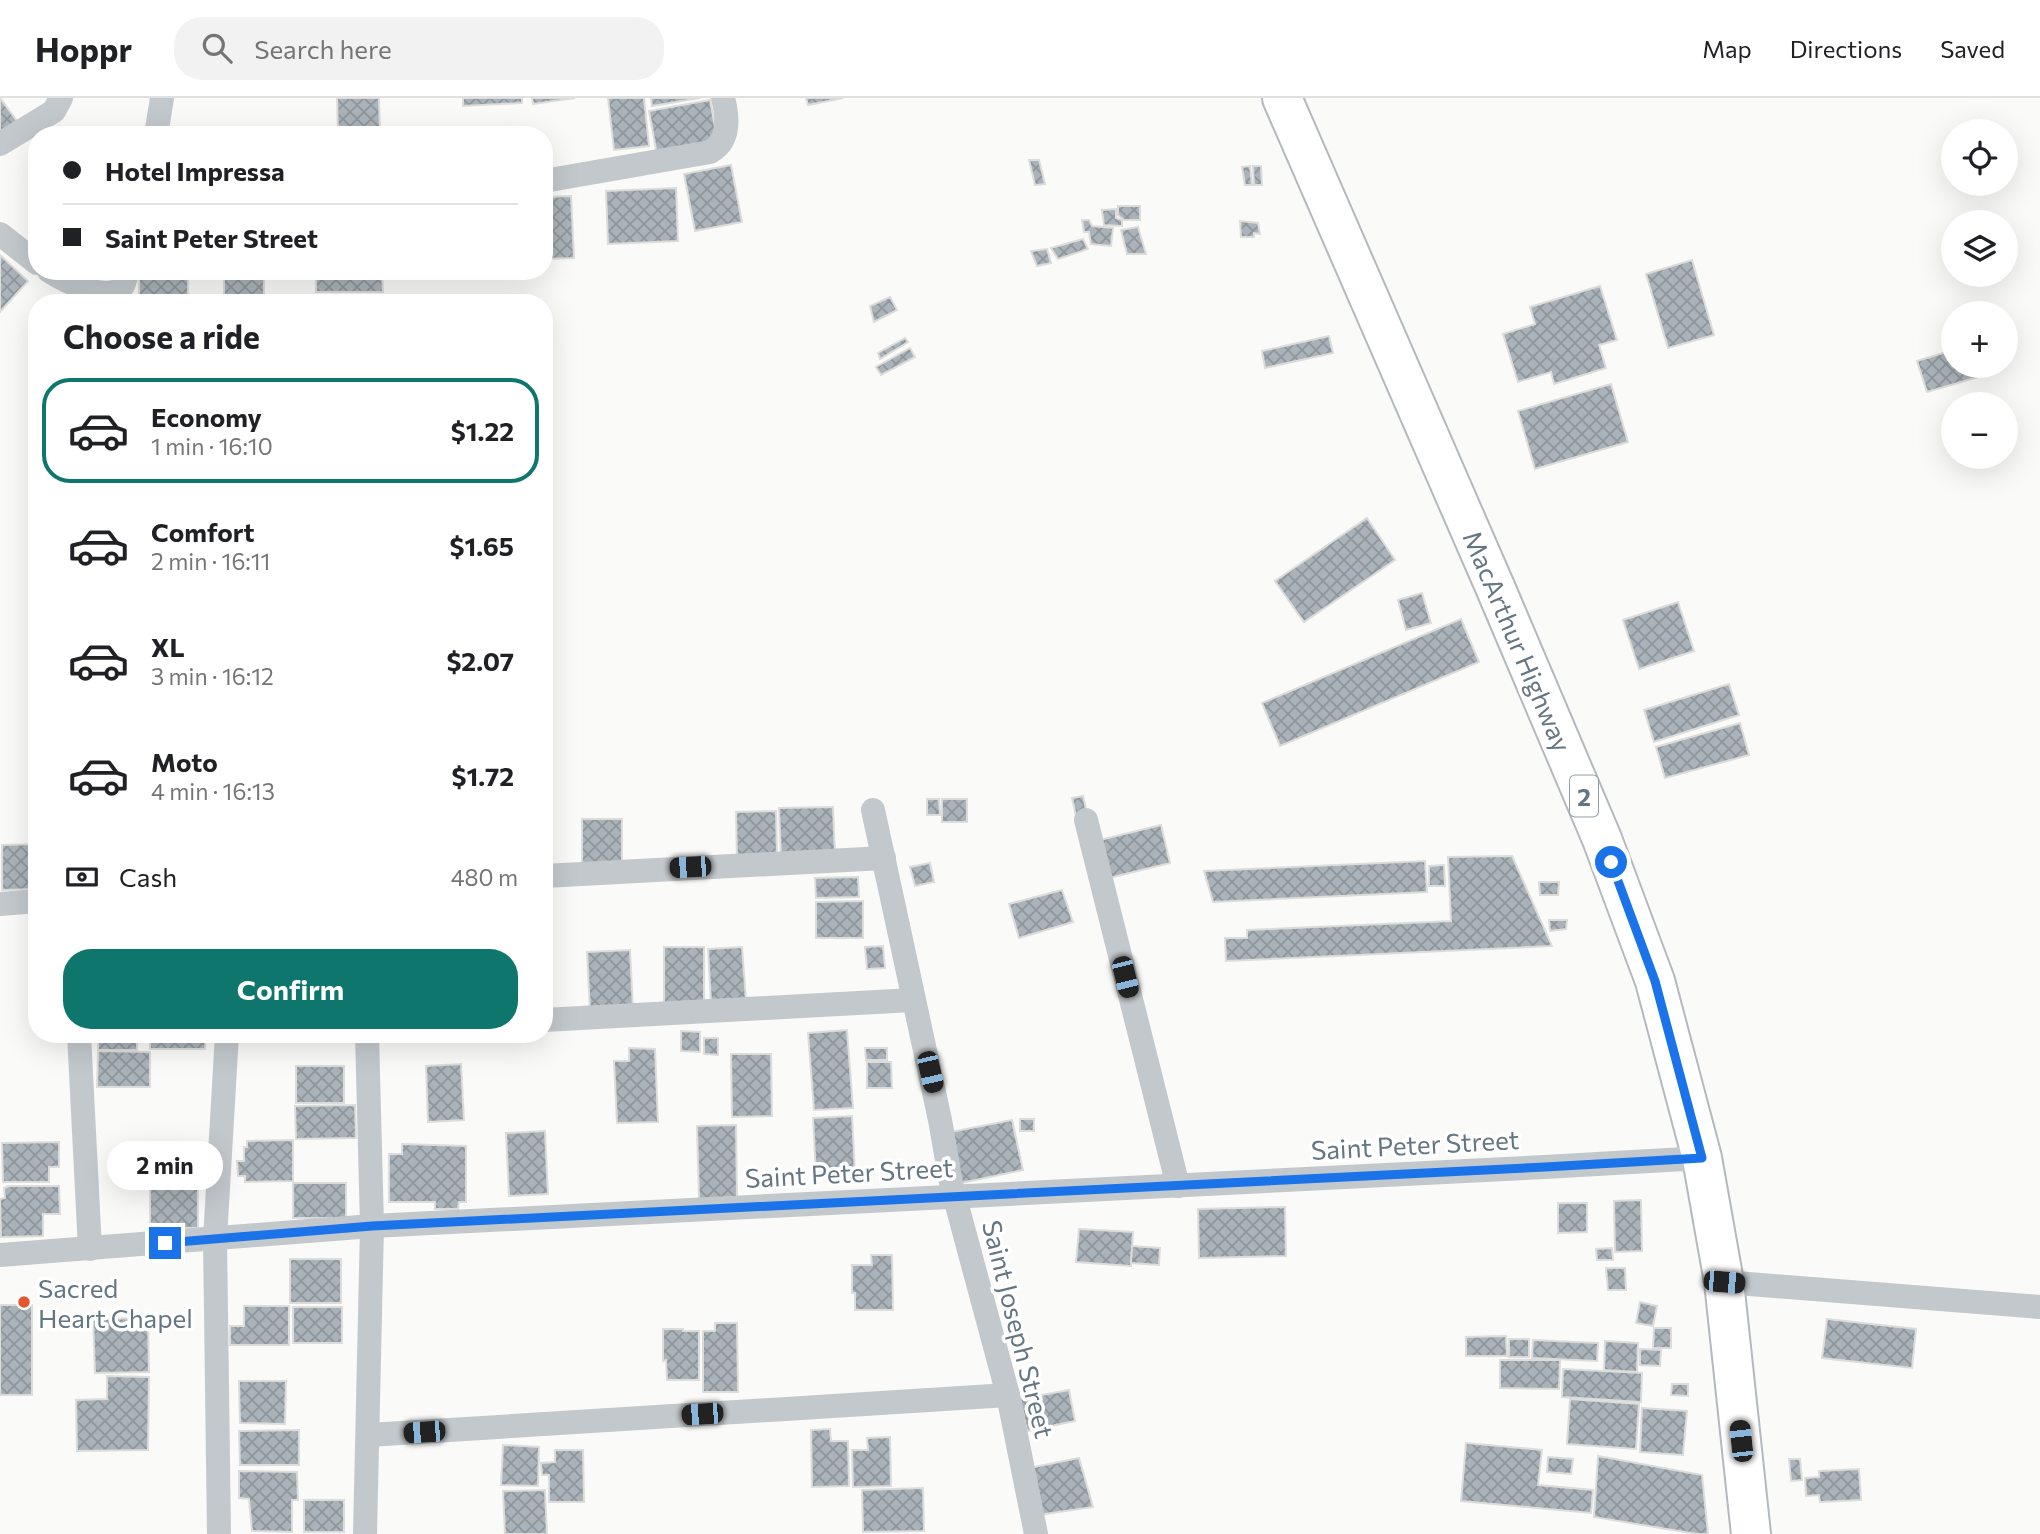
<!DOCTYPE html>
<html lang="en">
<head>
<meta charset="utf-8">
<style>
  :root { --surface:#fff; --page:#f2f2f2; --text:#202124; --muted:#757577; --line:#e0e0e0; --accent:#0f766e }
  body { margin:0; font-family:Commissioner,sans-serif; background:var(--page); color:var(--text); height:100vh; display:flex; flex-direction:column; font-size:26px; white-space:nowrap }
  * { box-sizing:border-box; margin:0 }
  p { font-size:23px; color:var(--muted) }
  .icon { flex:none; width:38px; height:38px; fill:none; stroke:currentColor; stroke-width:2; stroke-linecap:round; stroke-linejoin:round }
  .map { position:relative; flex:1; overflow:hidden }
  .sheet { position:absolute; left:28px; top:196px; width:525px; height:749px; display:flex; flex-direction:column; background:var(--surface); border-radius:28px; box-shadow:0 7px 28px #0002 }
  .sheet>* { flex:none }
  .hud { position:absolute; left:28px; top:28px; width:525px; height:154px; border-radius:28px; box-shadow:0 7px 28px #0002; display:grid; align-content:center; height:154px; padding:0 35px; background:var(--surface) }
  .tools { position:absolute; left:1941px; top:21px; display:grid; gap:14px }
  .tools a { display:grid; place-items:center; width:77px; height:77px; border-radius:50%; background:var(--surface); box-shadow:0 7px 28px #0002; font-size:35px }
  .end { position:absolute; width:32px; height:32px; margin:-16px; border:9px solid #1a73e8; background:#fff; box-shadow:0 0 0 4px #fff }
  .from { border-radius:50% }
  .bubble { position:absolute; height:49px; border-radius:24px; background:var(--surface); box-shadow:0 7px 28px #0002; font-size:23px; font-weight:700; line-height:49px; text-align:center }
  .car { position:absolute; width:21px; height:42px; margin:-21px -10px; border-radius:9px; box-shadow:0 0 5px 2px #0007; background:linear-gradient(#222 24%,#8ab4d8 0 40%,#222 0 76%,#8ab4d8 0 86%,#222 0) }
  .hud b { display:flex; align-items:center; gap:24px; height:66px; font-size:26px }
  .hud b+b { border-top:2px solid var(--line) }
  .hud i { width:18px; height:18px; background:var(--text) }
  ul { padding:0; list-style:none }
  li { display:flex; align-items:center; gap:21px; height:105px; margin:0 14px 10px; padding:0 21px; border:4px solid transparent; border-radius:28px }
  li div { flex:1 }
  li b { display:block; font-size:26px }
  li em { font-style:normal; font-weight:700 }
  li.selected { border-color:var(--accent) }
  li>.icon { width:63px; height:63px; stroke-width:1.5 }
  h2 { padding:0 35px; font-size:32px; line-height:84px }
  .pay { display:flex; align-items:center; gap:18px; height:77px; padding:0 35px; font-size:26px }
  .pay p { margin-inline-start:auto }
  .cta { display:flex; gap:14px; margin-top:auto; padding:14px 35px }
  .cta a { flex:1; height:80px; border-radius:28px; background:var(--accent); color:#fff; font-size:28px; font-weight:700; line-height:80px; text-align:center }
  header { display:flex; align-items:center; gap:42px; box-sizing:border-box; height:98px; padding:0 35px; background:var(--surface); border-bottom:2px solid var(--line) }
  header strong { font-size:33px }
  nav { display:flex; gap:38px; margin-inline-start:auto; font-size:24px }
  .search { width:490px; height:63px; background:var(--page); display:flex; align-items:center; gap:18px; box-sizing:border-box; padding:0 24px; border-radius:28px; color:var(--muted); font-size:26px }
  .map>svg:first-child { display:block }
  .building { fill:url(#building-cross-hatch); stroke:#dcdcda; stroke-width:2 }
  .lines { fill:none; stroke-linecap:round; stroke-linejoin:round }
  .trunk-casing { stroke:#b4b9bd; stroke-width:42 }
  .minor { stroke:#c3c8cc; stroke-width:24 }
  .trunk { stroke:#fff; stroke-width:38 }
  .route { stroke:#1a73e8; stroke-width:9 }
  .poi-dot { fill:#e4572e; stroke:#fff; stroke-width:2.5 }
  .labels { text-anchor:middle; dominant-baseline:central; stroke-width:7; stroke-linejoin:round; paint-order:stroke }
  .shield { fill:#fff; stroke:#939fa8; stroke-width:2 }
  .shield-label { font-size:24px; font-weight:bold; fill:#657683 }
  .street-label { font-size:26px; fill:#657683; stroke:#fff }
  .poi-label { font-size:26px; fill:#657683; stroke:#fff; text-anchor:start }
</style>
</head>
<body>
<header>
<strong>Hoppr</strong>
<div class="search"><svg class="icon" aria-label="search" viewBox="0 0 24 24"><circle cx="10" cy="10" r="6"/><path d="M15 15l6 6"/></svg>Search here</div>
<nav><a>Map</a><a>Directions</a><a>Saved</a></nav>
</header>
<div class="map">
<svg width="2040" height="1436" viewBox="0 0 2040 1436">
  <defs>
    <pattern id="building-cross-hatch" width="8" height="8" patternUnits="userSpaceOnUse" patternTransform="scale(1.75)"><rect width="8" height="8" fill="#aab3b9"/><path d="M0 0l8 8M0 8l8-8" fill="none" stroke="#8e969c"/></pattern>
  </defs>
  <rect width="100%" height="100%" fill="#fafaf8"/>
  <g class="building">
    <path d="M0 0 17 23 0 34Z"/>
    <path d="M337 0H379L380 34 338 36Z"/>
    <path d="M463 0H522V5L463 8Z"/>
    <path d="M532 0H575L533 6Z"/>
    <path d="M608 0H644L649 48 614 52Z"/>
    <path d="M651 0H700L652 8Z"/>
    <path d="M806 0H843L808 7Z"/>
    <path d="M710 2 718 45 657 57 649 13Z"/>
    <path d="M1029 62H1039L1045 86 1035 87Z"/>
    <path d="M731 67 742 124 695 133 684 76Z"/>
    <path d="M1250 68 1252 87H1245L1242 69Z"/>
    <path d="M1253 68H1261L1262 87H1254Z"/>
    <path d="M676 90 678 143 608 146 606 93Z"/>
    <path d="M571 98 574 160 544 161V99Z"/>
    <path d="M1118 108H1140V122H1124L1118 117Z"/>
    <path d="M1116 111V120L1122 122V128L1104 127 1102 112Z"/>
    <path d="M1082 122H1089L1092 128 1113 130 1111 148 1091 146 1089 134H1084Z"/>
    <path d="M1240 123 1258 125 1260 136 1254 135V139H1241Z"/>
    <path d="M1138 129 1146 156H1127L1121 132Z"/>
    <path d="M1083 141 1088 151 1058 161 1051 150Z"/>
    <path d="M1047 151 1051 165 1037 168 1031 153Z"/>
    <path d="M0 157 28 183 0 214Z"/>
    <path d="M1692 162 1714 237 1668 250 1646 176Z"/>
    <rect x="139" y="173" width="49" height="32"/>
    <rect x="224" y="173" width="40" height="29"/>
    <path d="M316 173H382L383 194H316Z"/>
    <path d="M1600 188 1617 242 1599 247 1606 270 1554 286 1551 274 1518 284 1503 236 1535 226 1530 209Z"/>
    <path d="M890 199 897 212 874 224 870 208Z"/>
    <path d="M1329 238 1333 255 1265 270 1262 253Z"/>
    <path d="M905 240 908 244 880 261 878 255Z"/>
    <path d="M910 250 915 259 881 277 876 269Z"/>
    <path d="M1953 252V268H1993L1995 274 1927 294 1917 263Z"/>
    <path d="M1611 286 1628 344 1535 371 1518 313Z"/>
    <path d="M1367 420 1395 462 1304 524 1275 483Z"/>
    <path d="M1422 495 1431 525 1406 532 1398 502Z"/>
    <path d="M1678 504 1694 553 1639 571 1623 522Z"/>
    <path d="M1461 521 1479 564 1280 648 1262 605Z"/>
    <path d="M1729 586 1739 617 1654 644 1644 612Z"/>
    <path d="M1740 625 1749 657 1665 680 1656 649Z"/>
    <path d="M1083 698 1087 715 1076 718 1072 700Z"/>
    <path d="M927 701H939L940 717H927Z"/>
    <rect x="942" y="701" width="25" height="23"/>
    <path d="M833 709 835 756 781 758 779 710Z"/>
    <path d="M776 713 777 760 737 762 736 714Z"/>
    <rect x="582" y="721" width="40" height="44"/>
    <path d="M544 724H552V744H545V772Z"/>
    <path d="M1161 727 1170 765 1109 780 1100 742Z"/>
    <path d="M36 746 37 791 2 792V747Z"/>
    <path d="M1512 758 1552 848 1226 863 1225 840H1247V832L1451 823 1448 759Z"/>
    <path d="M1425 763 1427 794 1213 804 1204 773Z"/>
    <path d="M930 765 934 784 915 788 910 769Z"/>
    <path d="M1444 767 1445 788H1429V768Z"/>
    <path d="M858 779 859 799 816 800 815 780Z"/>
    <path d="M1539 784H1559L1558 797H1540Z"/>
    <path d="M1062 792 1073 824 1019 840 1009 806Z"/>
    <path d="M863 803V840H816V804Z"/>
    <path d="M37 818V839L30 840 29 819Z"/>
    <path d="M1549 822H1567L1566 831 1550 833Z"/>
    <path d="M883 848 885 870 867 871 865 849Z"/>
    <rect x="664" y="849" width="40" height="58"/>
    <path d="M742 849 746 902 711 904 708 851Z"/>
    <path d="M630 852 633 911 590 913 587 854Z"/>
    <path d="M847 932 853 1010 814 1012 808 935Z"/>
    <path d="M681 933 700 934V954L681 953Z"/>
    <path d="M150 936H206L205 951H150Z"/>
    <rect x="98" y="937" width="39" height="15"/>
    <path d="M704 940H718V957L704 956Z"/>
    <path d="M629 950 655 951 658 1024 617 1025 614 963H629Z"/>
    <path d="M865 950H887V962H866Z"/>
    <path d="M98 953 150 954V989H97Z"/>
    <path d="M731 956H771L772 1018 732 1019Z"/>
    <path d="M867 964H891L892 990H867Z"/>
    <path d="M461 966 464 1022 428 1024 426 968Z"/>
    <rect x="296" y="968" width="48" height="37"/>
    <path d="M355 1007 356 1040 296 1041 295 1008Z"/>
    <path d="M852 1018 855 1075 816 1078 813 1020Z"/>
    <rect x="1020" y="1021" width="14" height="12"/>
    <path d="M1012 1022 1023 1072 961 1085 951 1034Z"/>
    <path d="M736 1027 737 1100 699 1101 697 1028Z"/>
    <path d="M545 1033 548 1096 509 1098 506 1035Z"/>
    <path d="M293 1042V1083L245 1084V1078H238L237 1063H244V1049H247V1043Z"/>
    <path d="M59 1044V1069H49V1084H3L2 1045Z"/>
    <path d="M402 1046 466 1048V1104H459L458 1111H435V1104H389V1056H402Z"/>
    <path d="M150 1071 198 1074V1130L150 1129Z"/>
    <rect x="293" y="1085" width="53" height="35"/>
    <path d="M9 1088H59L60 1116H43V1138L1 1139 0 1101 5 1100 4 1090Z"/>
    <path d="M1641 1102 1642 1153 1615 1154 1614 1103Z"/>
    <path d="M1558 1105H1587V1134L1558 1135Z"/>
    <path d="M1285 1109 1286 1158 1199 1160 1198 1111Z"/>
    <path d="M1079 1131 1133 1134 1131 1168 1076 1164Z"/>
    <path d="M1132 1148 1160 1150 1159 1167 1131 1165Z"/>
    <path d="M1612 1150 1613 1162H1597L1596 1151Z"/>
    <path d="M871 1157H892L893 1212H855V1195H852V1167H872Z"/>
    <rect x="290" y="1161" width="51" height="44"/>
    <path d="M1606 1170H1625L1626 1192H1608Z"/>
    <path d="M1640 1204 1657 1208 1653 1228 1636 1225Z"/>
    <rect x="0" y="1207" width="32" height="90"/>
    <path d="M244 1208H289V1247H230V1228H244Z"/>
    <rect x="293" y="1209" width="49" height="36"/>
    <path d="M148 1220 149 1274 95 1275 93 1221Z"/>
    <path d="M1827 1221 1916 1231 1912 1270 1822 1260Z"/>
    <path d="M715 1225H737L738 1294H703V1233H715Z"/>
    <path d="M1654 1230H1671V1250H1653Z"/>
    <path d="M663 1231H683V1233H699V1282H667L666 1262 663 1263Z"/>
    <path d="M1506 1238 1507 1258H1466V1239Z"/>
    <rect x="1509" y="1241" width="20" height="18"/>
    <path d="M1533 1242 1598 1245 1597 1263 1532 1260Z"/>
    <path d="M1605 1243 1638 1245 1637 1274 1604 1272Z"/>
    <path d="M1640 1251 1661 1252 1660 1268 1640 1267Z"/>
    <path d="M1500 1262H1560L1559 1291 1500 1290Z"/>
    <path d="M1563 1271 1642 1275 1641 1304 1562 1299Z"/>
    <path d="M107 1278 149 1279 148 1352 77 1353 76 1302 107 1301Z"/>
    <path d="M239 1283H286L285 1326 240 1325Z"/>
    <path d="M1672 1286H1688V1298L1671 1297Z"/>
    <path d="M1069 1292 1075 1323 1027 1333 1020 1301Z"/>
    <path d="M1570 1301 1639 1306 1636 1351 1567 1346Z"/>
    <path d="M1642 1310 1687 1313 1683 1357 1640 1354Z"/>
    <path d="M830 1331 831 1343H848L849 1388 812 1389 811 1332Z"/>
    <path d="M299 1332V1367H240L239 1333Z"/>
    <path d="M890 1339 891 1388 853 1389 852 1352H868L867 1340Z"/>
    <path d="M1466 1345 1542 1352 1538 1387 1593 1392 1591 1415 1461 1403Z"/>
    <path d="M503 1347 539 1349 538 1388 501 1387Z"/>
    <path d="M555 1352H583L584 1404H549V1377H542L541 1365 555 1364Z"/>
    <path d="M1598 1358 1702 1377 1708 1436H1697L1594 1419Z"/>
    <path d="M1548 1359 1573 1361 1571 1376 1547 1374Z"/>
    <path d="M1079 1360 1093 1409 1038 1417 1029 1370Z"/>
    <path d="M1789 1361H1800L1802 1382 1791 1383Z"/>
    <path d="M1859 1371 1861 1402 1820 1404 1819 1397 1806 1398 1805 1380 1819 1379V1373Z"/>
    <path d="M239 1373 297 1374 298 1402H292V1434L252 1433 249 1401 239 1400Z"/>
    <path d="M923 1390 924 1433 863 1434 862 1392Z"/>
    <path d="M545 1392 547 1436H505L503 1393Z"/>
    <rect x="304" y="1402" width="40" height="32"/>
  </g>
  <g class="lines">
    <defs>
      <path id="trunk" d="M1282 0 1495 489 1602 741 1655 883 1702 1060 1724 1184 1751 1436"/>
    </defs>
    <use href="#trunk" class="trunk-casing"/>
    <g class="minor">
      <path d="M156 37 162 0"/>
      <path d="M0 46 54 13 61 0"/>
      <path d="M544 83 710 54C730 43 728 19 723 0"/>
      <path d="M0 136 37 165"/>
      <path d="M49 173C63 182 108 206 122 189 125 186 126 178 127 173"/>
      <path d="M873 712 940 1022 951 1085 1008 1297 1036 1436"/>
      <path d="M1086 722 1178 1088"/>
      <path d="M544 778 884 760"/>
      <path d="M0 806 37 803"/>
      <path d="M544 922 913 902"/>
      <path d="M79 936 90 1151"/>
      <path d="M0 1157 372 1128 1545 1069 1702 1060"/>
      <path d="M1724 1184 2040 1209"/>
      <path d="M369 1337 1008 1297"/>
      <path d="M219 1436 215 1141 227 936"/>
      <path d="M365 1436 372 1128 367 936"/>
    </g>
    <use href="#trunk" class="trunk"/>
  </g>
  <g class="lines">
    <path class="route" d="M165 1145 372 1128 1545 1069 1702 1060 1655 883 1611 764"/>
  </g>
  <circle class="poi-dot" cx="24" cy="1204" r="7"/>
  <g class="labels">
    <rect class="shield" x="1570" y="677.5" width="28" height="41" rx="5"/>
    <g class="shield-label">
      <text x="1584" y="698">2</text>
    </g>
    <g class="street-label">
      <text transform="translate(1518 543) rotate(67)">MacArthur Highway</text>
      <text transform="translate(1415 1046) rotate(-3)">Saint Peter Street</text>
      <text transform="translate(849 1074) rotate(-3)">Saint Peter Street</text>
      <text transform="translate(1019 1231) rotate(76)">Saint Joseph Street</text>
    </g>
    <g class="poi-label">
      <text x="38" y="1189">Sacred<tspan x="38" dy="30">Heart Chapel</tspan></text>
    </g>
  </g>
</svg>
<div class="tools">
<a><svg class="icon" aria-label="locate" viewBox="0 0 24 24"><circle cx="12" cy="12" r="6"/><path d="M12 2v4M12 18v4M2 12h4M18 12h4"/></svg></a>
<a><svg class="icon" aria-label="layers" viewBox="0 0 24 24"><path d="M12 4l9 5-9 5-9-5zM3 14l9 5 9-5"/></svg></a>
<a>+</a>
<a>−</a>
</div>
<i class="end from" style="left:1611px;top:764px"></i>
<i class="end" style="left:165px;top:1145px"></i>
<div class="bubble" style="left:107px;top:1043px;width:116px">2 min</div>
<i class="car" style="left:690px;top:769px;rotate:267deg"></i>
<i class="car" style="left:1125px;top:879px;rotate:166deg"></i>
<i class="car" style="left:930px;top:974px;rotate:167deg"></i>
<i class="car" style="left:1724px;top:1184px;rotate:95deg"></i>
<i class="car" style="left:702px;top:1316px;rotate:266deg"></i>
<i class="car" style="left:424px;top:1334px;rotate:266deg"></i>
<i class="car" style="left:1741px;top:1343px;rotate:354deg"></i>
<div class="hud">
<b><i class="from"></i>Hotel Impressa</b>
<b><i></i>Saint Peter Street</b>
</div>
<section class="sheet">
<h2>Choose a ride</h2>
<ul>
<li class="selected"><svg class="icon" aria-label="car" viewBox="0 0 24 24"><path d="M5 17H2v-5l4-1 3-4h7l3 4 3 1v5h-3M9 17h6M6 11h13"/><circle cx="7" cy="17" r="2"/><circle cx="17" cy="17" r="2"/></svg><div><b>Economy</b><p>1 min · 16:10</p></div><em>$1.22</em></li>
<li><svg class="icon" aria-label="car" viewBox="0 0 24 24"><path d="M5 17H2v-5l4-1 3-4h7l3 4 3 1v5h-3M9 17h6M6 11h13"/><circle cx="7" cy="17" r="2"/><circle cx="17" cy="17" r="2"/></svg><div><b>Comfort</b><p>2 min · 16:11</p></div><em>$1.65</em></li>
<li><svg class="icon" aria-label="car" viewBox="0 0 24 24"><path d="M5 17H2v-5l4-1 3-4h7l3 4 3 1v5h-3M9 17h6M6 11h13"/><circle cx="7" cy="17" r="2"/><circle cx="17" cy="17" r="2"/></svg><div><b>XL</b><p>3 min · 16:12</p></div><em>$2.07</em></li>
<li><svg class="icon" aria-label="car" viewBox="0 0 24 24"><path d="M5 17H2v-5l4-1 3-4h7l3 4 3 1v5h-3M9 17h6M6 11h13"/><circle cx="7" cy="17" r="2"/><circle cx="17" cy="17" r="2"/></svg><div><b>Moto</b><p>4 min · 16:13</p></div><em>$1.72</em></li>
</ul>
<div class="pay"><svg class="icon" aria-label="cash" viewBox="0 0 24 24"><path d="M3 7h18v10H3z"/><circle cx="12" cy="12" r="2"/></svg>Cash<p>480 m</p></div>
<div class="cta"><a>Confirm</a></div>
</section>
</div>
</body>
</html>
